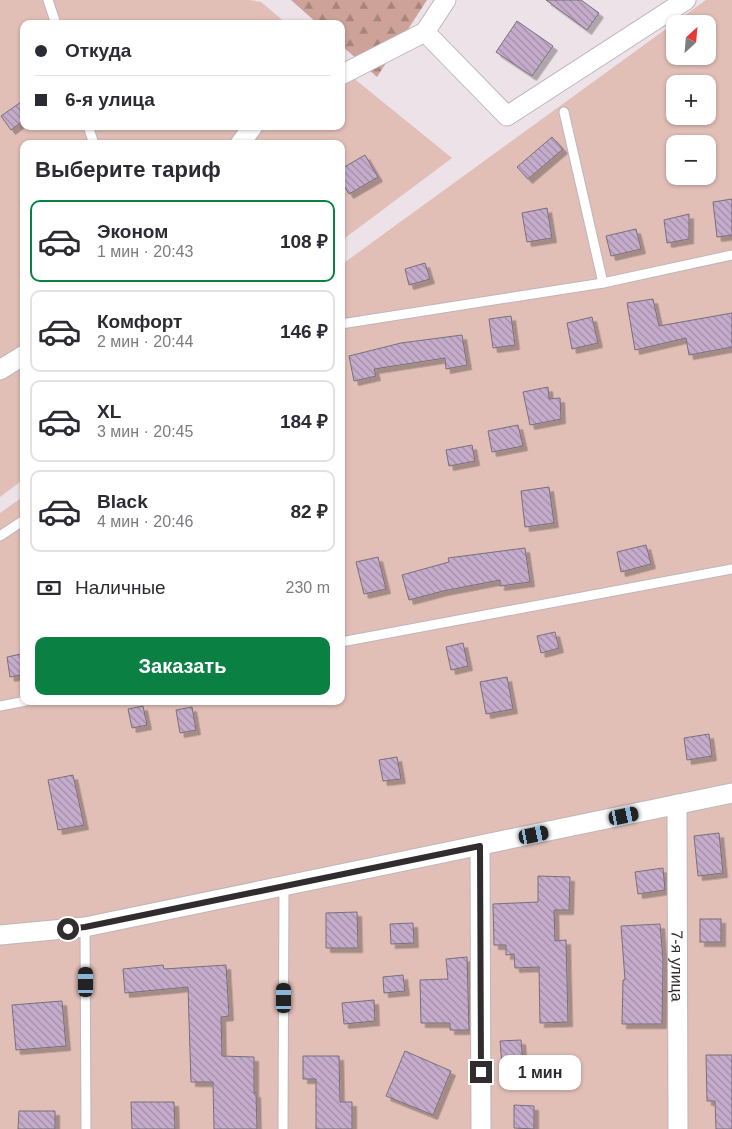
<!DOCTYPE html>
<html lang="ru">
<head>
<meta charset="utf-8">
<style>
  :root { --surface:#fff; --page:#f7f7f7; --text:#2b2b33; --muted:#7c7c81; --line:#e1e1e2; --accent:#0b8043 }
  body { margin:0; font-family:Arial,sans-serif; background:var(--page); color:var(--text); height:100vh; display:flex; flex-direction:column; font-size:19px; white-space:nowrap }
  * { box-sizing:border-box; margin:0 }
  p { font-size:16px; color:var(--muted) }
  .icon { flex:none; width:28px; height:28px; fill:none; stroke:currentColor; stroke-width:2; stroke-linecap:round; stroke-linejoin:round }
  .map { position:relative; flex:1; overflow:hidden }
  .panel { position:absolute; left:20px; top:140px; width:325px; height:565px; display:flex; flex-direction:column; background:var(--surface); border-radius:10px; box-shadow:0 1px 4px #0004 }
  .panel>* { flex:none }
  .top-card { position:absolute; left:20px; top:20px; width:325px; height:110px; border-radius:10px; box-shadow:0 1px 4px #0004; display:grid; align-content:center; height:110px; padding:0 15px; background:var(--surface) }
  .needle { width:32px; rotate:26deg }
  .controls { position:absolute; left:666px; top:15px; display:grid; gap:10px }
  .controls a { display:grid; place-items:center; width:50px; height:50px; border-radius:10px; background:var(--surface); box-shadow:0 1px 4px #0004; font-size:25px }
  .end { position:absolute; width:22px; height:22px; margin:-11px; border:6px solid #312d2f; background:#fff; box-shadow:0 0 0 2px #fff }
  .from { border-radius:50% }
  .bubble { position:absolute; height:35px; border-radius:10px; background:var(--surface); box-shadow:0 1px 4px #0004; font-size:16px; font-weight:600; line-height:35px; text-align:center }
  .car { position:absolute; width:15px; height:30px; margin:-15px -8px; border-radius:6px; box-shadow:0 0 4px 1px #0007; background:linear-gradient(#222 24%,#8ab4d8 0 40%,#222 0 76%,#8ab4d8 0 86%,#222 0) }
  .top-card b { display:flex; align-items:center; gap:18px; height:48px; font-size:19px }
  .top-card b+b { border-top:1px solid var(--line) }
  .top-card i { width:12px; height:12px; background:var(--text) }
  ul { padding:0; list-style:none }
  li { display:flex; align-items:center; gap:15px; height:82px; margin:0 10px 8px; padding:0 5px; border:2px solid var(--line); border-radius:10px }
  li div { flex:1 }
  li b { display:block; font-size:19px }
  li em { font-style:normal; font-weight:600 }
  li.on { border-color:var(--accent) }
  li>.icon { width:45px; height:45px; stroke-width:1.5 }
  h2 { padding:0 15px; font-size:22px; line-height:60px }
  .pay { display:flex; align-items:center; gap:12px; height:55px; padding:0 15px; font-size:19px }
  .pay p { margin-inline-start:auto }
  .action { display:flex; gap:10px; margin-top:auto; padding:10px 15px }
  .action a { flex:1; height:58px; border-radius:10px; background:var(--accent); color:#fff; font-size:20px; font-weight:600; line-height:58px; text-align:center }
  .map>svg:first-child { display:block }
  .green { fill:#e1beb6; fill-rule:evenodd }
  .forest { fill:url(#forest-firs) }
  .building { fill:url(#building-back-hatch); stroke:#777179; filter:url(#shadow) }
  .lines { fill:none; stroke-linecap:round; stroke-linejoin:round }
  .service-casing { stroke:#bfb5ba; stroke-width:11 }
  .minor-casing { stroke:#bfb5ba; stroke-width:21 }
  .service { stroke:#fff; stroke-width:9 }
  .minor { stroke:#fff; stroke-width:19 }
  .route { stroke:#312d2f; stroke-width:6 }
  .labels { text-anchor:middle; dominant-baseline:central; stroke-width:5; stroke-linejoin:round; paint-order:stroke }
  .street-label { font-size:16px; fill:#312d2f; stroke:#fff }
</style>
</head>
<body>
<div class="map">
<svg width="732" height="1129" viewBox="0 0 732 1129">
  <defs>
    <pattern id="forest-firs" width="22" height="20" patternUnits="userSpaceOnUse" patternTransform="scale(1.25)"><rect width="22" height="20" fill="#cda298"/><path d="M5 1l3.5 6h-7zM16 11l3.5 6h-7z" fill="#a7847c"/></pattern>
    <pattern id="building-back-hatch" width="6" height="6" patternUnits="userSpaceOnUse" patternTransform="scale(1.25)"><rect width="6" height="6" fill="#c6accc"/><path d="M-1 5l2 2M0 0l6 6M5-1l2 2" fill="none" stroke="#a18ca6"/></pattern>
    <filter id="shadow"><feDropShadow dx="4.5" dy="4.5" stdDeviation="0" flood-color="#0004"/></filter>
  </defs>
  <rect width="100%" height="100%" fill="#ede2e8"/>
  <g class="green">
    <path d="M0 0H250L261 2 287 24H24V126H341V68L452 158 341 241V144H24V479L0 497Z"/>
    <path d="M706 0H732V1129H0V513L24 496V701H341V265ZM675 24H708V56H675ZM675 84H708V116H675ZM675 144H708V176H675Z"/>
  </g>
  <path class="forest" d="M291 0H427L377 77 341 45V24H318Z"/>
  <g class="building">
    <path d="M546 0H581L599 13 587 30Z"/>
    <path d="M517 21 553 46 532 76 496 52Z"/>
    <path d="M24 100V120L11 130 1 116Z"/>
    <path d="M552 137 563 149 528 179 517 167Z"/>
    <path d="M365 155 378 177 349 194 341 181V169Z"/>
    <path d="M732 199V235L717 237 713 202Z"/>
    <path d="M547 208 552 238 527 242 522 213Z"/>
    <path d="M689 214V239L667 243 664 220Z"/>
    <path d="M636 229 641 249 611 256 606 236Z"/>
    <path d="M425 263 430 279 409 285 405 269Z"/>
    <path d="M653 299 659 326 732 313V347L689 355 686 338 635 350 627 303Z"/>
    <path d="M511 316 515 345 493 348 489 319Z"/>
    <path d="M592 317 598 343 572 349 567 323Z"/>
    <path d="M462 335 467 365 446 369 445 358 374 369 376 376 354 381 349 356 401 343Z"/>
    <path d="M548 387 549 399 560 398 561 419 530 425 523 392Z"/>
    <path d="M518 425 523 446 492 452 488 431Z"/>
    <path d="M472 445 475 461 449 466 446 450Z"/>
    <path d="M549 487 554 523 525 527 521 491Z"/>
    <path d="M646 545 651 564 621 572 617 552Z"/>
    <path d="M525 548 530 582 500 586V580L443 591 409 600 402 575 449 562 448 558Z"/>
    <path d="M378 557 386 589 364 594 356 562Z"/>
    <path d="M555 632 559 648 541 653 537 636Z"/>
    <path d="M463 643 468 666 451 670 446 647Z"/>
    <path d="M21 654 24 674 10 677 7 657Z"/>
    <path d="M507 677 513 709 486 714 480 682Z"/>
    <path d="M143 706 147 725 132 728 128 709Z"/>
    <path d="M192 707 196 730 180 733 176 710Z"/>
    <path d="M709 734 712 756 687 760 684 738Z"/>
    <path d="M397 757 401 779 383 781 379 760Z"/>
    <path d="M73 775 84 825 58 830 48 780Z"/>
    <path d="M719 833 723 873 698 876 694 836Z"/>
    <path d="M663 868 665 890 638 894 635 872Z"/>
    <path d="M538 876 570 877 569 910H554L555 941 566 940 568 1022 540 1023 539 967 515 968 514 954 506 955V945H494L493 904 538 902Z"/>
    <path d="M357 912 358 948H326V913Z"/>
    <rect x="700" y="919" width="21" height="23"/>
    <path d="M413 923 414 943 391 944 390 924Z"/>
    <path d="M660 924 663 960 662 1024H622L623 980H625L621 926Z"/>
    <path d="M467 957 469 1030H450V1023H421L420 980 448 979 446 959Z"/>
    <path d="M163 965 164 969 226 965 229 1016 221 1017 222 1056 254 1057V1093H256L257 1129H214L213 1082H191L188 987 125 993 123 969Z"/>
    <path d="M403 975 405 991 384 993 383 977Z"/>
    <path d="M374 1000 375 1021 344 1024 342 1003Z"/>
    <path d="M62 1001 66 1046 16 1050 12 1005Z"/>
    <path d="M521 1040 523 1064 502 1065 500 1041Z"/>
    <path d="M405 1051 451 1071 433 1115 386 1096Z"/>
    <path d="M706 1055H732V1129H716L715 1101H707Z"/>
    <path d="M303 1056H339L340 1102H352V1129H316V1079H303Z"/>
    <path d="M131 1102H174L175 1129H132Z"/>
    <path d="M514 1105 534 1106V1129L514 1128Z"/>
    <path d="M19 1111H55V1129H18Z"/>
  </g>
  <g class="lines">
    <defs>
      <g id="service">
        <path d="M48 0 56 24"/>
        <path d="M564 112 603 283"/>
        <path d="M88 126 94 144"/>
        <path d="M341 324 603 283 732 255"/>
        <path d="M0 536 24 520"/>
        <path d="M341 642 732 569"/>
        <path d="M0 706 26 701"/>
        <path d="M85 927 86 1129"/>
        <path d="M283 1129 284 886"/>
      </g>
      <g id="minor">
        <path d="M446 0 425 32 507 116 686 0"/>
        <path d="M341 75 425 32"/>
        <path d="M240 144 253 126"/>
        <path d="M0 370 24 355"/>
        <path id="s1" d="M677 804 678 1129"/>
        <path d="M480 846 481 1129"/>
        <path d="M0 935 85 927 732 793"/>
      </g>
    </defs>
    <use href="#service" class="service-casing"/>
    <use href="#minor" class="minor-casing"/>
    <use href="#service" class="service"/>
    <use href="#minor" class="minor"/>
  </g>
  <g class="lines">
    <path class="route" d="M68 929 85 927 480 846 481 1072"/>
  </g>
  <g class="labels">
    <g class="street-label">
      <text stroke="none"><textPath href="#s1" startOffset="162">7-я улица</textPath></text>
    </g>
  </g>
</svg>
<div class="controls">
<a><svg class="needle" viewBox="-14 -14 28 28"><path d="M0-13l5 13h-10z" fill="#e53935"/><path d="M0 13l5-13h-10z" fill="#7c7c81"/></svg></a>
<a>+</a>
<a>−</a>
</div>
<i class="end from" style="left:68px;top:929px"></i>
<i class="end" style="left:481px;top:1072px"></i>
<div class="bubble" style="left:499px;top:1055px;width:82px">1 мин</div>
<i class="car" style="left:624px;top:816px;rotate:78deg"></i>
<i class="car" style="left:534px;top:835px;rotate:78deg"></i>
<i class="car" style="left:86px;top:982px;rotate:0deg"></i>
<i class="car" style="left:284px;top:998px;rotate:0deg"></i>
<div class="top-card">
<b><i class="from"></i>Откуда</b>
<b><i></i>6-я улица</b>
</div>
<section class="panel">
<h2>Выберите тариф</h2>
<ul>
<li class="on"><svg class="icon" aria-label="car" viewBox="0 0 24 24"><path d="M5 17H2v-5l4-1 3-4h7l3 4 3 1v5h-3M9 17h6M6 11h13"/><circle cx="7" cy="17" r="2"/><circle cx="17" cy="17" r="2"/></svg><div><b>Эконом</b><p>1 мин · 20:43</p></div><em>108 ₽</em></li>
<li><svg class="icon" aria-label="car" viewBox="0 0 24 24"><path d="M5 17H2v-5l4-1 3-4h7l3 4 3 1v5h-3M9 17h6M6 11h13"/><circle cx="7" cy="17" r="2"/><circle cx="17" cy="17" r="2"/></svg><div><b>Комфорт</b><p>2 мин · 20:44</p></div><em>146 ₽</em></li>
<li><svg class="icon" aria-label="car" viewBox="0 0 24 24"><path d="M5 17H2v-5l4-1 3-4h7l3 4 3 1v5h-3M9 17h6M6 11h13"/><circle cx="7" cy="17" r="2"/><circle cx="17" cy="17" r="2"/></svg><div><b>XL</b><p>3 мин · 20:45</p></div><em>184 ₽</em></li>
<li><svg class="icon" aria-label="car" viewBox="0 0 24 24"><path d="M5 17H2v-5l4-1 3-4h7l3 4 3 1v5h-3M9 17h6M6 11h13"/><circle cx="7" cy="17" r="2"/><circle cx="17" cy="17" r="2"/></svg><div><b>Black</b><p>4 мин · 20:46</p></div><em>82 ₽</em></li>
</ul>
<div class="pay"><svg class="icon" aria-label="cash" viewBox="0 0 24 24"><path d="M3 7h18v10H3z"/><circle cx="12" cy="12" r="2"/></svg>Наличные<p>230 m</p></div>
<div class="action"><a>Заказать</a></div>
</section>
</div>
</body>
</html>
